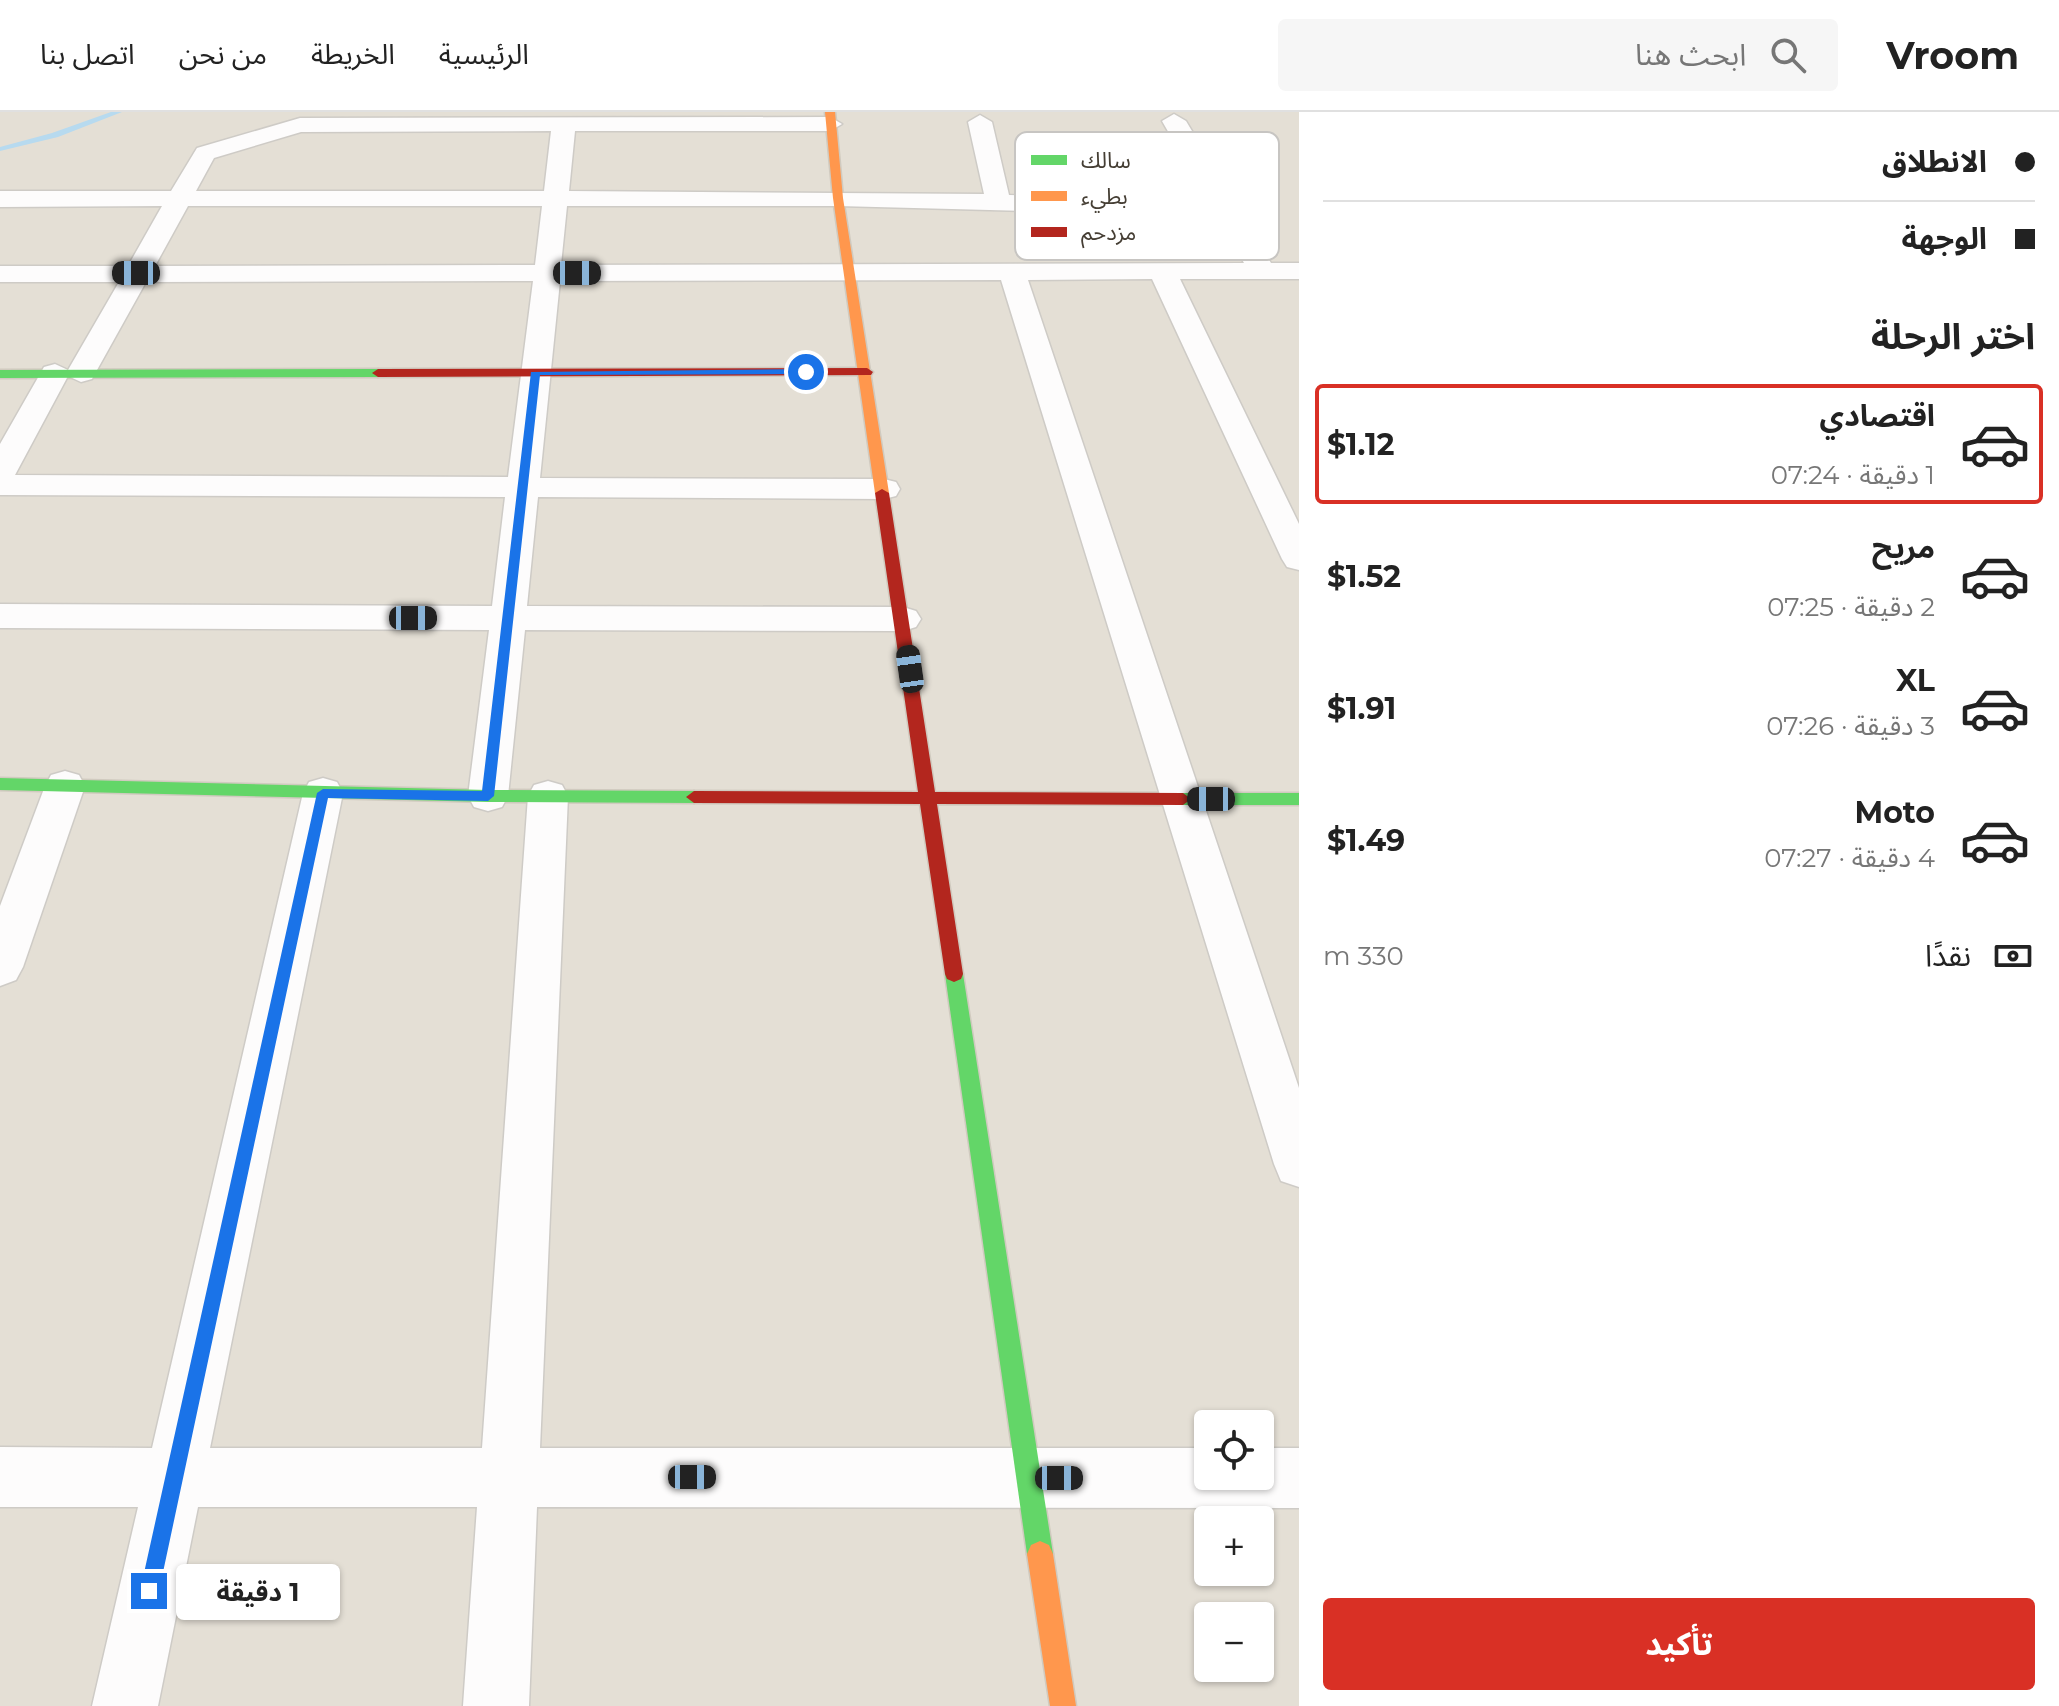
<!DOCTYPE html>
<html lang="ar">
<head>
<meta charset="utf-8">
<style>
  :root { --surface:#fff; --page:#f6f6f6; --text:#222; --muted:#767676; --line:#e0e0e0; --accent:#d93025 }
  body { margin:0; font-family:Montserrat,"Noto Sans Arabic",sans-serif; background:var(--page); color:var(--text); direction:rtl; height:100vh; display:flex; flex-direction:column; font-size:30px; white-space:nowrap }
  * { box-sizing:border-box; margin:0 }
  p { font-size:26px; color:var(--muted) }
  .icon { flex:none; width:44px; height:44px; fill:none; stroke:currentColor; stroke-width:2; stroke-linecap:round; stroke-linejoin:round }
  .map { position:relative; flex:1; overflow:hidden; direction:ltr }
  .sheet { display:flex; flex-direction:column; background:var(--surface); width:760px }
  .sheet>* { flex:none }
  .hud { display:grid; align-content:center; height:176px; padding:0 24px; background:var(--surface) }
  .controls { position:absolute; left:1194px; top:1298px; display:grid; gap:16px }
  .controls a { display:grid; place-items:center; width:80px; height:80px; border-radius:8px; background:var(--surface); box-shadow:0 2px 6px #0004; font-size:40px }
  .end { position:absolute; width:36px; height:36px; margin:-18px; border:10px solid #1a73e8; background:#fff; box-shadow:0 0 0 4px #fff }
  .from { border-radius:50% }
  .bubble { position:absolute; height:56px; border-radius:8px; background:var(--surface); box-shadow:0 2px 6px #0004; font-size:26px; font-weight:700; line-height:56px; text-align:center; direction:rtl }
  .car { position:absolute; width:24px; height:48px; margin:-24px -12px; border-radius:10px; box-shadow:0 0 6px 2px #0007; background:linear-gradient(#222 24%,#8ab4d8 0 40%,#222 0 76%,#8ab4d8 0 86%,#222 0) }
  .hud b { display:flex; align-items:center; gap:28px; height:76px; font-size:30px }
  .hud b+b { border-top:2px solid var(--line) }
  .hud i { width:20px; height:20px; background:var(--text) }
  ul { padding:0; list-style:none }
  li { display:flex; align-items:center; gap:24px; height:120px; margin:0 16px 12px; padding:0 8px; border:4px solid transparent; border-radius:8px }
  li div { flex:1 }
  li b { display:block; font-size:30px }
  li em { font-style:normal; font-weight:700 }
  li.on { border-color:var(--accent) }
  li>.icon { width:72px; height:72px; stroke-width:1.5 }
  h2 { padding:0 24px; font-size:36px; line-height:96px }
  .pay { display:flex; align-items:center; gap:20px; height:88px; padding:0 24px; font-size:30px }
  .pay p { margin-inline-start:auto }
  .cta { display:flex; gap:16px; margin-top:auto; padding:16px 24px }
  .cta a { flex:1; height:92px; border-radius:8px; background:var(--accent); color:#fff; font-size:32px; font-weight:700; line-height:92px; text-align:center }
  header { display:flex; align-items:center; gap:48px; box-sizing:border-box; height:112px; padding:0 40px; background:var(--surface); border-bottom:2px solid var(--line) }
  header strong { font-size:38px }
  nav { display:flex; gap:44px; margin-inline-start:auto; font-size:28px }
  .search { width:560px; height:72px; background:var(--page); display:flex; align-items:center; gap:20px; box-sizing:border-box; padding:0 28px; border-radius:8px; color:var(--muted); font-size:30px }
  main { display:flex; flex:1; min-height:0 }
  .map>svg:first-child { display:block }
  .residential { fill:#e4dfd5; fill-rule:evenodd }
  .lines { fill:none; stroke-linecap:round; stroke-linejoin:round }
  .stream { fill:#b7daef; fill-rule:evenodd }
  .street-casing { stroke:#cecbc6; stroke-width:3 }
  .fast-casing { stroke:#d0cabf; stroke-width:3 }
  .slow-casing { stroke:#d0cabf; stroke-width:3 }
  .jam-casing { stroke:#d0cabf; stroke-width:3 }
  .street { fill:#fdfcfc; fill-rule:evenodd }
  .fast { fill:#63d668; fill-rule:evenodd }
  .slow { fill:#ff974d; fill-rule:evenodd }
  .jam { fill:#b3261e; fill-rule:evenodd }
  .route { fill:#1a73e8 }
  .key { fill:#fff; stroke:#c7c5c2; stroke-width:2 }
  .key-label { font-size:22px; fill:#453e34 }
</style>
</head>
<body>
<header>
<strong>Vroom</strong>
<div class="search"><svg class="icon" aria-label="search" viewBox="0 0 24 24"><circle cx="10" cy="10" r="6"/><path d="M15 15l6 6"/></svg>ابحث هنا</div>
<nav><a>الرئيسية</a><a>الخريطة</a><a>من نحن</a><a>اتصل بنا</a></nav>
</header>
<main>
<section class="sheet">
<div class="hud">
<b><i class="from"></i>الانطلاق</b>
<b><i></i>الوجهة</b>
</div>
<h2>اختر الرحلة</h2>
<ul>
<li class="on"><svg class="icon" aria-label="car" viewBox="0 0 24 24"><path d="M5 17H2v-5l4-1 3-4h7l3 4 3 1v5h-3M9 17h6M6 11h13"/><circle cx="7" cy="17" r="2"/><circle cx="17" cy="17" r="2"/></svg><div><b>اقتصادي</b><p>1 دقيقة · 07:24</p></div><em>$1.12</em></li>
<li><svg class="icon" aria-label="car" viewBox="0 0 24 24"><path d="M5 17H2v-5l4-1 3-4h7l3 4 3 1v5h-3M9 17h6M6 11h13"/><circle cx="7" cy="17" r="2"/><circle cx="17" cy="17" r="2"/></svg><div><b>مريح</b><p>2 دقيقة · 07:25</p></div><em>$1.52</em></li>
<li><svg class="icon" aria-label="car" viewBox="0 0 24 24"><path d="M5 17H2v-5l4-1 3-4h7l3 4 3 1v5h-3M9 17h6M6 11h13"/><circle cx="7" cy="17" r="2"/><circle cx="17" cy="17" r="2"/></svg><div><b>XL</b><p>3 دقيقة · 07:26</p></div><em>$1.91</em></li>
<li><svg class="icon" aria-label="car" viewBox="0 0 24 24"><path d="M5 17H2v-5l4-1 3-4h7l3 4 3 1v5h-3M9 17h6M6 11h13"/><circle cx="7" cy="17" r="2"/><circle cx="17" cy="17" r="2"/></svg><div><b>Moto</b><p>4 دقيقة · 07:27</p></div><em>$1.49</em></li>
</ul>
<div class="pay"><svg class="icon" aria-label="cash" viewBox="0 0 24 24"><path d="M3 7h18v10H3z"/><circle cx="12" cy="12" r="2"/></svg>نقدًا<p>330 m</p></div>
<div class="cta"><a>تأكيد</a></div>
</section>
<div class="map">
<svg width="1299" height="1594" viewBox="0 0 1299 1594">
  <rect width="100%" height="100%" fill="#f0ede8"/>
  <path class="residential" d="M0 0H1299V1594H0ZM1208 1312H1260V1364H1208ZM1208 1408H1260V1460H1208ZM1208 1504H1260V1556H1208Z"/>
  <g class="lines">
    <path class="stream" d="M111 0H122L58 25 0 39V35L52 21Z"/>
    <defs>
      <g id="street">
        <path d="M1174 2 1186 9 1271 151H1299V167H1180L1299 412V458L1287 455 1282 447 1152 167 1028 168 1299 976V1075L1281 1069 1274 1052 1001 168 560 169 540 366 884 367 896 370 900 377 896 384 884 387 538 385 527 494 903 495 916 499 921 507 916 515 903 519 525 518 508 684 502 695 488 699 474 695 468 684 489 518 0 516V492L492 494 505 385 0 383V332L44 255 55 252 68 258 119 170H0V154H128L162 94 0 95V79H171L197 36 300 6 830 5 842 12 830 19H575L569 79 984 82 968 10 980 3 992 10 1009 83 1208 89 1162 9ZM551 19 544 79H196L214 46 301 20ZM188 94H542L535 153 155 154ZM567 94H838L1217 104 1244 151 561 153ZM533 169 508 365 15 363 68 264 81 270 92 267 146 170Z"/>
        <path d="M65 659 79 663 85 674 23 855 16 868 0 874V794L45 674 51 663Z"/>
        <path d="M323 666 337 670 343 681 210 1336H482L528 684 534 673 548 669 562 673 568 684 540 1336H1208V1364H1260V1336H1299V1396L537 1395 529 1594H463L477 1395H198L158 1594H92L138 1395H0V1335L152 1336 303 681 309 670Z"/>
      </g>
      <g id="fast">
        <path d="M0 258 378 257 384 261 378 265 0 266Z"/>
        <path d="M0 666 488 678 694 679 702 685 694 691 488 690 0 678Z"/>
        <path d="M1183 681H1299V693H1183L1175 687Z"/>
        <path d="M954 854 961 857 963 862 1053 1442 1049 1451 1040 1455 1031 1451 1027 1442 945 862 947 857Z"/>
      </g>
      <g id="slow">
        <path d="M825 0H835L843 86 889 381 882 385 875 381 833 86Z"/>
        <path d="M1040 1429 1049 1433 1053 1442 1076 1594H1050L1027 1442 1031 1433Z"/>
      </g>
      <g id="jam">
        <path d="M867 256 873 260 871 263 378 265 372 261 378 257Z"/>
        <path d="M882 377 889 381 935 680 1183 681 1191 687 1183 693 937 692 963 862 961 867 954 870 947 867 945 862 920 692 694 691 686 685 694 679 918 680 875 381Z"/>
      </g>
    </defs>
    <use href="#street" class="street-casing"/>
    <use href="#fast" class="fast-casing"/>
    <use href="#slow" class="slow-casing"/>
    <use href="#jam" class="jam-casing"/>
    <use href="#street" class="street"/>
    <use href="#fast" class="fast"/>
    <use href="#slow" class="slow"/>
    <use href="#jam" class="jam"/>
  </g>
  <path class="route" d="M806 257 810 262 540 263 494 684 488 689 328 686 159 1479 156 1486H143L140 1479 317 681 323 677 482 679 531 260Z"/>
  <rect x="1015" y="20" width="264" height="128" rx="12" class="key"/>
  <rect x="1031" y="43" width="36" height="10" fill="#63d668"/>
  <rect x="1031" y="79" width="36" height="10" fill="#ff974d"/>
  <rect x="1031" y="115" width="36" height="10" fill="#b3261e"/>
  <g class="key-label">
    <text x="1081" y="56">سالك</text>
    <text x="1081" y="92">بطيء</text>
    <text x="1081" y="128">مزدحم</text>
  </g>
</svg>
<div class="controls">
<a><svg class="icon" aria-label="locate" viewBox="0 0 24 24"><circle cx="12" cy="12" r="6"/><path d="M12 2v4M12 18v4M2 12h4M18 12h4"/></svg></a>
<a>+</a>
<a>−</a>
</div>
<i class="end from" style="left:806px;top:260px"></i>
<i class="end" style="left:149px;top:1479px"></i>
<div class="bubble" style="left:176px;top:1452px;width:164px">1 دقيقة</div>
<i class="car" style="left:136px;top:161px;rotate:270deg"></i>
<i class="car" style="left:577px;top:161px;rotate:90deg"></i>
<i class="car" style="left:413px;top:506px;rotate:90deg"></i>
<i class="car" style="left:910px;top:557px;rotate:352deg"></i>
<i class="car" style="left:1211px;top:687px;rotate:270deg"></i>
<i class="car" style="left:692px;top:1365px;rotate:90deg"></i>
<i class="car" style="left:1059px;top:1366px;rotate:90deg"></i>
</div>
</main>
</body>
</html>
